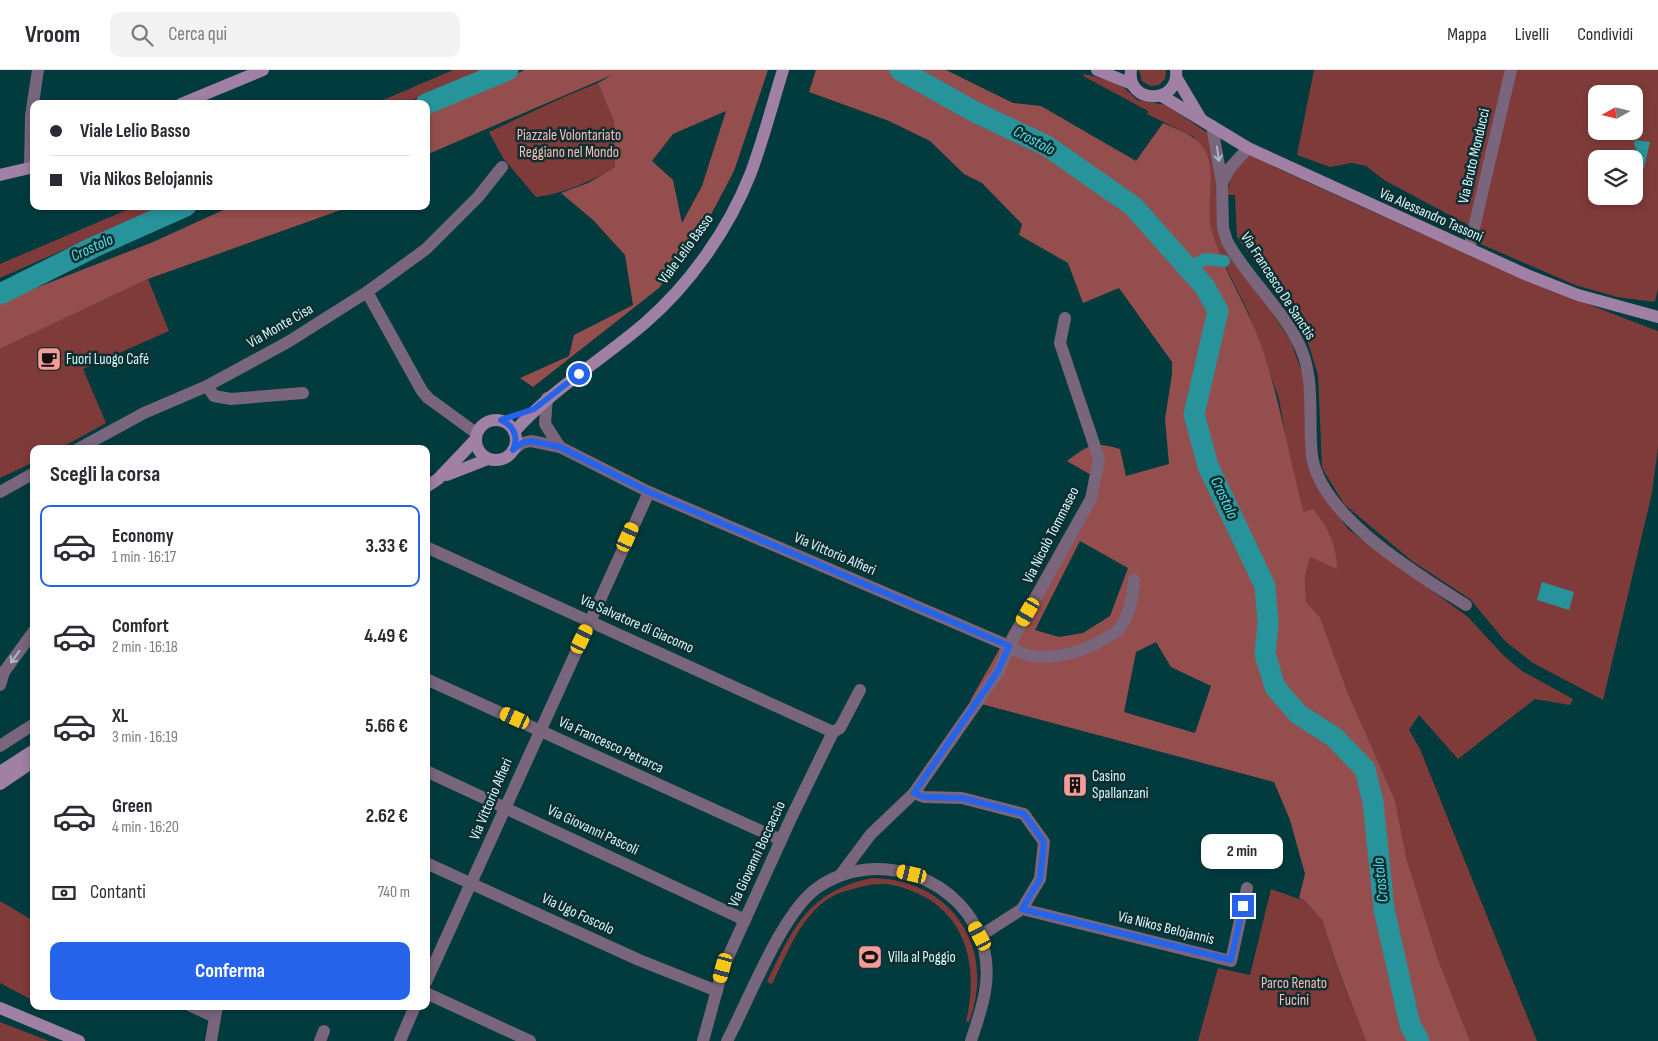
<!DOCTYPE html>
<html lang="it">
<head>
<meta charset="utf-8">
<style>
  :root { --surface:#fff; --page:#f2f2f3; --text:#2b2b33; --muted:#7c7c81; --line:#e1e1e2; --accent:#2563eb }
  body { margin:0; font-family:"Sofia Sans Condensed",sans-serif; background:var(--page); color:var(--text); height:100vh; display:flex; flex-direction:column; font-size:19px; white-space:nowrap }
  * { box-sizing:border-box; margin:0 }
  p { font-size:16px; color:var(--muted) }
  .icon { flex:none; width:28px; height:28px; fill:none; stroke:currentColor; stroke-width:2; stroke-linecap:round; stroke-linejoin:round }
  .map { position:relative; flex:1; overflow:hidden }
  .side { position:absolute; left:30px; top:375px; width:400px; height:565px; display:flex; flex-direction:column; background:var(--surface); border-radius:10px; box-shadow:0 2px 8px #0003 }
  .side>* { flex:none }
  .hud { position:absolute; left:30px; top:30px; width:400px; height:110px; border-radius:10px; box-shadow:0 2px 8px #0003; display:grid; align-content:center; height:110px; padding:0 20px; background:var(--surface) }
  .needle { width:32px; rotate:262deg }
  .controls { position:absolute; left:1588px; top:15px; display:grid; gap:10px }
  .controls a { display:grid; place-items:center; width:55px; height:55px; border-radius:10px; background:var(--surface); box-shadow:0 2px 8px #0003; font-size:25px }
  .end { position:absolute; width:22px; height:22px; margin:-11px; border:6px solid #2563eb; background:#fff; box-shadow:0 0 0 2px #fff }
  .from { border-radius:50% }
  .bubble { position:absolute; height:35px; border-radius:10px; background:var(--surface); box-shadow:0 2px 8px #0003; font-size:16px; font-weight:700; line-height:35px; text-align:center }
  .car { position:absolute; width:15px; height:30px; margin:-15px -8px; border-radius:6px; box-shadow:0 0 4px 1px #0007; background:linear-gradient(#f5c518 24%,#345 0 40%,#f5c518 0 76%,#345 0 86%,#f5c518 0) }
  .hud b { display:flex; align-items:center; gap:18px; height:48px; font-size:19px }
  .hud b+b { border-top:1px solid var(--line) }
  .hud i { width:12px; height:12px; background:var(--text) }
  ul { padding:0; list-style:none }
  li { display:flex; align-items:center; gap:15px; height:82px; margin:0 10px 8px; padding:0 10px; border:2px solid transparent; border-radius:10px }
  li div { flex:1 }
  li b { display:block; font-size:19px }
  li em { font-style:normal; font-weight:700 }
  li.on { border-color:var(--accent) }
  li>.icon { width:45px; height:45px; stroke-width:1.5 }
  h2 { padding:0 20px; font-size:22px; line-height:60px }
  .pay { display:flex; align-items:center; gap:12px; height:55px; padding:0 20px; font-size:19px }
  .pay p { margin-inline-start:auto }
  .button { display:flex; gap:10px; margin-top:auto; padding:10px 20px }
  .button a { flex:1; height:58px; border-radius:10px; background:var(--accent); color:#fff; font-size:20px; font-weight:700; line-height:58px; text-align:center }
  header { display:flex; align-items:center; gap:30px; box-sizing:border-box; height:70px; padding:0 25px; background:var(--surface); border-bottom:1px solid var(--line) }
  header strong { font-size:24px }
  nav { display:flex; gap:28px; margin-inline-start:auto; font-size:18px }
  .search { width:350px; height:45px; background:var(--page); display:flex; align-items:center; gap:12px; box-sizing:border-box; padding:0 18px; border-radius:10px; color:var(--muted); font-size:19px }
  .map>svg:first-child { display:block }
  .green { fill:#7e3b3a; fill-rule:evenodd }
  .forest { fill:#944e4d; fill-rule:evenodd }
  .water { fill:#27949b }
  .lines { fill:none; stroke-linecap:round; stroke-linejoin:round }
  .canal { stroke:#27949b; stroke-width:12 }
  .river { stroke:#27949b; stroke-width:21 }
  .street { stroke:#79657c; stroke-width:12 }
  .secondary { stroke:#a080a4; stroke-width:12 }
  .oneway { stroke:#a9b8c4 }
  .route { stroke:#2563eb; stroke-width:6 }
  .labels { text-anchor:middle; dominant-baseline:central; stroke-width:5; stroke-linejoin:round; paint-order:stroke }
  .park-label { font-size:15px; fill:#fdbdba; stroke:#102e30 }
  .street-label { font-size:15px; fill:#d0fbfe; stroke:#102e30 }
  .poi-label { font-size:15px; fill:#d0fbfe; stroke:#102e30; text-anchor:start }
  .water-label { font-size:16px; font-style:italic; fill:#4de3ee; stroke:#102e30 }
</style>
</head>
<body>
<header>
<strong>Vroom</strong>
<div class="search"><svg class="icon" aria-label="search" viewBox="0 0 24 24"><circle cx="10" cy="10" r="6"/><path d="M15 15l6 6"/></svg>Cerca qui</div>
<nav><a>Mappa</a><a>Livelli</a><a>Condividi</a></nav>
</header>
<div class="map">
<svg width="1658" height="971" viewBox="0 0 1658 971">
  <rect width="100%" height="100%" fill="#023b3e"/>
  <g class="green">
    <path d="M453 0H482L403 34H374Z"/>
    <path d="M1139 0H1166L1165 9 1159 15 1150 16 1142 11Z"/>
    <path d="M1314 0H1658V218L1655 232 1617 227 1575 215 1483 175 1471 169 1474 158 1384 110 1366 96 1352 93 1330 97 1297 85ZM1596 24H1634V61H1596ZM1596 89H1634V126H1596Z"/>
    <path d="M1085 4 1119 13 1137 30 1166 35 1208 63 1214 80 1220 161 1291 272 1304 308 1313 409 1348 459 1468 547 1504 586 1522 601 1573 629 1570 635 1535 629 1458 689 1419 645 1409 660 1420 679 1537 971H1470L1438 889 1407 790 1395 730 1348 623 1320 547 1306 532 1305 507 1310 487 1304 442 1291 397 1279 329 1249 244 1216 177 1208 146 1210 102 1194 67 1147 44 1148 41 1083 6Z"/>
    <path d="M598 13 614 52 615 97C589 112 566 123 536 127L503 88 489 62 566 26Z"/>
    <path d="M1249 85C1384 147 1518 209 1658 261V377L1652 423 1603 630 1533 593 1505 571 1470 529 1412 491 1344 434 1322 398 1318 305 1308 273 1278 226 1237 167 1235 125H1227L1231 105Z"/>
    <path d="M136 136H163L0 208V194Z"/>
    <path d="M148 209 169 261 83 299 106 353 59 379H34V392L0 408V279Z"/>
    <path d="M872 808C952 809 997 878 969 952L966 951C979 898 967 842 912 821 895 814 881 812 864 816 850 820 837 822 825 831 798 852 787 884 772 914L767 912C793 858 808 821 872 808Z"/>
    <path d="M1271 819 1305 831 1322 850 1338 900 1366 971H1198L1218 898 1250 905Z"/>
    <path d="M0 831 34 851V883L31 891 34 906V931L0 913Z"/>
    <path d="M0 952 49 971H0Z"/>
  </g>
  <g class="forest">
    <path d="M525 0H768L734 101 705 156 659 218 533 317 520 308 569 286 574 265 633 235 625 185 593 150 561 123 588 113 615 97 614 52 598 13 612 5 426 85V44ZM726 41 702 116 682 153 673 110 652 91 673 64Z"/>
    <path d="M816 0H946L1013 33 1041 36 1136 91 1163 53C1176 59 1193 64 1202 76 1219 97 1205 132 1211 157 1221 198 1246 233 1260 272 1280 328 1288 385 1304 442L1313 439C1329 459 1336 475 1337 499L1310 487 1305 507 1306 532 1320 547 1348 623 1395 730 1407 790 1438 889 1470 971H1366L1338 899 1322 850 1305 831 1299 828 1305 804 1290 750 1274 712 970 631 1087 424 1091 405 1067 391C1088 375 1094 371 1120 379L1126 406 1169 394 1165 349 1172 304V292L1119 218 1083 233 1068 193 1019 165 1022 154 982 113 964 104 930 71 889 51 809 22ZM1080 471 1128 498 1110 546 1083 563 1059 567 1035 560ZM1156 572 1171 597 1211 616 1195 663 1124 642 1136 582Z"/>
    <path d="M232 136H352L148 209 0 279V232L153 172Z"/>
  </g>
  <g class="water">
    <path d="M1635 70 1650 72 1644 98 1634 95 1637 81 1634 74Z"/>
    <path d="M1542 512 1574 522 1569 540 1537 530Z"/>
    <path d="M868 877 873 880 876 888 875 896 870 899 862 894 864 880Z"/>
  </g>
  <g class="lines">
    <path class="canal" d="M1189 198 1205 189 1224 191"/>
    <g class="river">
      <path d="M900 0 977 43 1047 76 1133 136 1205 217 1218 241 1194 344 1208 396 1265 516 1268 553 1265 584 1275 617 1298 644 1334 667 1365 699 1373 732 1384 839 1410 955 1419 971"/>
      <path d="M426 34 508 0"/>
      <path d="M0 224 94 177 186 136"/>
    </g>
    <g class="street">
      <path d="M1212 56 1222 113 1223 158 1227 171C1248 210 1285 240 1302 281 1315 314 1308 351 1312 386 1321 447 1417 504 1466 535"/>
      <path d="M30 98 31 46 38 0"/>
      <path d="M1222 113 1230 98 1248 78"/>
      <path d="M1469 179 1511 0"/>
      <path d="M367 222 426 179 478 127 502 97"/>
      <path d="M207 316 214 326 231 329 303 323"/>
      <path d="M547 328 545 354 560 377"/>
      <path d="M78 379 144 343 207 316 288 272 367 222 422 321 428 328 476 363"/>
      <path d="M513 380 522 373 531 371 560 377 649 422 1009 576C1035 596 1078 585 1104 569 1109 566 1117 563 1120 558 1130 543 1133 528 1134 510"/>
      <path d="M0 422 34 403"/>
      <path d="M426 477 833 662"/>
      <path d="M426 609 781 770"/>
      <path d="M0 615 4 602 34 561"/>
      <path d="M0 676 34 654"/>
      <path d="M426 701 745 850"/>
      <path d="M914 723 924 727 962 728 1024 744 1044 772 1040 809 1022 839"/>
      <path d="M426 793 639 890 717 921"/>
      <path d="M841 804 871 764 914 723 999 601 1009 576 1091 429 1099 389 1060 273 1065 248"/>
      <path d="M980 866 1022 839 1231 891 1247 818"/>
      <path d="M426 912 649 422"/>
      <path d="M426 923 530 971"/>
      <path d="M191 936 215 947"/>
      <path d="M211 971 217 936"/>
      <path d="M320 971 324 961"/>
      <path d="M400 971 415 936"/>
      <path d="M703 971 723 898 792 746 833 662 840 658 860 620"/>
      <path d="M727 971C749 930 781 844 817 818 875 776 966 807 984 879 992 912 981 940 971 971"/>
    </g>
    <g class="secondary">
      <path d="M1097 0 1132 14"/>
      <path d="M1131 0C1126 35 1180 35 1176 0"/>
      <path d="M1176 7 1201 49"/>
      <path d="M1162 26 1248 78 1527 205 1578 225 1658 247"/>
      <path d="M181 34 263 0"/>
      <path d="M0 105 34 97"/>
      <circle cx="496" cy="370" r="20"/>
      <path d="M514 362C552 319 602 290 645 253 690 214 728 160 750 105 763 71 772 35 783 0"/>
      <path d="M447 405 488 389"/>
      <path d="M426 417 438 409 475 370"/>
      <path d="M0 702 34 680"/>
      <path d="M0 714 34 691"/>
      <path d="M0 938 79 971"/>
    </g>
  </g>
  <defs><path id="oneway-shaft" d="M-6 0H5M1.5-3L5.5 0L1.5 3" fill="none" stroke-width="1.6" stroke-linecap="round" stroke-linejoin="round" transform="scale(1.25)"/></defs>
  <g class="oneway">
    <use href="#oneway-shaft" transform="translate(1218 84) rotate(82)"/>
    <use href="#oneway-shaft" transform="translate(15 587) rotate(126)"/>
  </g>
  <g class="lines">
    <path class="route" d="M579 304 534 339 501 350C514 356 519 367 513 380L522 373 531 371 560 377 649 422 1009 576 998 601 914 723 924 727 962 728 1024 744 1044 772 1040 809 1022 839 1231 890 1243 836"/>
  </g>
  <defs>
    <symbol id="cafe-square" viewBox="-11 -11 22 22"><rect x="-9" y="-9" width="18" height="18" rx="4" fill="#f59b98" stroke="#102e30"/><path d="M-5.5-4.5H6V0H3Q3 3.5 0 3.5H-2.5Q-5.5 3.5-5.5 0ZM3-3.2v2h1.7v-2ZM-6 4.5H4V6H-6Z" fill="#111"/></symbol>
    <symbol id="building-square" viewBox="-11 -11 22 22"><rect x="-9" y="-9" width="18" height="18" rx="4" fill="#f59b98" stroke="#102e30"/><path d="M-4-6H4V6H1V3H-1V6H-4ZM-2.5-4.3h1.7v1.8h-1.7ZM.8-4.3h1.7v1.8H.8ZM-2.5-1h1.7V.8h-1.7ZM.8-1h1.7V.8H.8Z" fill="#111"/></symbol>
    <symbol id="stadium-square" viewBox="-11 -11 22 22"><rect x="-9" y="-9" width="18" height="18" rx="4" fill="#f59b98" stroke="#102e30"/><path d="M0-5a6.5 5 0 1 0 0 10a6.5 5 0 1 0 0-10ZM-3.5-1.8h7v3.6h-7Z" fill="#111"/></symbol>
  </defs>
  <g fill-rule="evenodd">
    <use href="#cafe-square" x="35" y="275" width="28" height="28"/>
    <use href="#building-square" x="1061" y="701" width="28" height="28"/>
    <use href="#stadium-square" x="856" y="873" width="28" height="28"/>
  </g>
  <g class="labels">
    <g class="park-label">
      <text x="569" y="65">Piazzale Volontariato<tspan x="569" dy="17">Reggiano nel Mondo</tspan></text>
      <text x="1294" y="913">Parco Renato<tspan x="1294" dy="17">Fucini</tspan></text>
    </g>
    <g class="street-label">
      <text transform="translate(1474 86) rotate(-77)">Via Bruto Monducci</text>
      <text transform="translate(1431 145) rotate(24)">Via Alessandro Tassoni</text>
      <text transform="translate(686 179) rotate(-54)">Viale Lelio Basso</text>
      <text transform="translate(1278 216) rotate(57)">Via Francesco De Sanctis</text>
      <text transform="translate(280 256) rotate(-30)">Via Monte Cisa</text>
      <text transform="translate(1051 465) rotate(-63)">Via Nicolò Tommaseo</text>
      <text transform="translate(835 484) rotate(23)">Via Vittorio Alfieri</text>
      <text transform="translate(637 554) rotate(24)">Via Salvatore di Giacomo</text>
      <text transform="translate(611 675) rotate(25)">Via Francesco Petrarca</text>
      <text transform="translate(491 729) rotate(-67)">Via Vittorio Alfieri</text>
      <text transform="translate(593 760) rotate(25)">Via Giovanni Pascoli</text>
      <text transform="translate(757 784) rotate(-65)">Via Giovanni Boccaccio</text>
      <text transform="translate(578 844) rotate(25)">Via Ugo Foscolo</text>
      <text transform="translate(1166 858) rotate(14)">Via Nikos Belojannis</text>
    </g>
    <g class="poi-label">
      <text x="66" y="289">Fuori Luogo Café</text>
      <text x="1092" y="706">Casino<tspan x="1092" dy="17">Spallanzani</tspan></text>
      <text x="888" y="887">Villa al Poggio</text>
    </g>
    <g class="water-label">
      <text transform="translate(1034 71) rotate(28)">Crostolo</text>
      <text transform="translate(92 178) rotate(-25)">Crostolo</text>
      <text transform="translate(1224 428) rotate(65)">Crostolo</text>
      <text transform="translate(1381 810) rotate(-96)">Crostolo</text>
    </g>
  </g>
</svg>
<div class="controls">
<a><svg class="needle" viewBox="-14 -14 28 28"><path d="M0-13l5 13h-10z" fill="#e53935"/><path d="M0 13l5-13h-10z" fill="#7c7c81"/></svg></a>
<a><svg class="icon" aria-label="layers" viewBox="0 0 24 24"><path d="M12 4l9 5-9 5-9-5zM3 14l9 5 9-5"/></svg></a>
</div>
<i class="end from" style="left:579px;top:304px"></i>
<i class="end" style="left:1243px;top:836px"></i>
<div class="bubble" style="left:1201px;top:764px;width:82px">2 min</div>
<i class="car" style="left:628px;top:467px;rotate:24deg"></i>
<i class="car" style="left:1028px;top:542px;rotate:210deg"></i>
<i class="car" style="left:582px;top:569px;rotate:25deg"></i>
<i class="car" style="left:515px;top:648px;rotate:294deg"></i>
<i class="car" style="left:912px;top:804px;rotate:283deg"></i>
<i class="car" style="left:980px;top:866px;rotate:332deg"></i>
<i class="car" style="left:723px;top:898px;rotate:195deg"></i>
<div class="hud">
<b><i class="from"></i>Viale Lelio Basso</b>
<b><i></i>Via Nikos Belojannis</b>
</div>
<section class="side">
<h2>Scegli la corsa</h2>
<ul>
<li class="on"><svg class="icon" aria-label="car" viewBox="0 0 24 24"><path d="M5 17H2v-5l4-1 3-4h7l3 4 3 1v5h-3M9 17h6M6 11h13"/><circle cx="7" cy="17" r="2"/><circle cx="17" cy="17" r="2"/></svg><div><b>Economy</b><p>1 min · 16:17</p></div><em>3.33 €</em></li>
<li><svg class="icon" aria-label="car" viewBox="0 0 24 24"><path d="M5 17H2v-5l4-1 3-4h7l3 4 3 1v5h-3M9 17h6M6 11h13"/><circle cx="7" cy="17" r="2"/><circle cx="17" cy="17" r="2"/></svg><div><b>Comfort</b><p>2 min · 16:18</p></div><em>4.49 €</em></li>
<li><svg class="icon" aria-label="car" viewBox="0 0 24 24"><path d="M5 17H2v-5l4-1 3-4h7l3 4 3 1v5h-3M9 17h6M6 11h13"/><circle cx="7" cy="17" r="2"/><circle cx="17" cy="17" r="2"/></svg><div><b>XL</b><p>3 min · 16:19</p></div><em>5.66 €</em></li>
<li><svg class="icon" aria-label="car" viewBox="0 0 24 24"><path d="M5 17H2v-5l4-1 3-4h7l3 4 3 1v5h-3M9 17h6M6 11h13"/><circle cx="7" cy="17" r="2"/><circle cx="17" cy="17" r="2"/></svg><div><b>Green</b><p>4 min · 16:20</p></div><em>2.62 €</em></li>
</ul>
<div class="pay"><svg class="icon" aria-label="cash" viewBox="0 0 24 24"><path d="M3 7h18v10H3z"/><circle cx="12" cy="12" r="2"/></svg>Contanti<p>740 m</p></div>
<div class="button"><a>Conferma</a></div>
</section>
</div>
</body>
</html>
